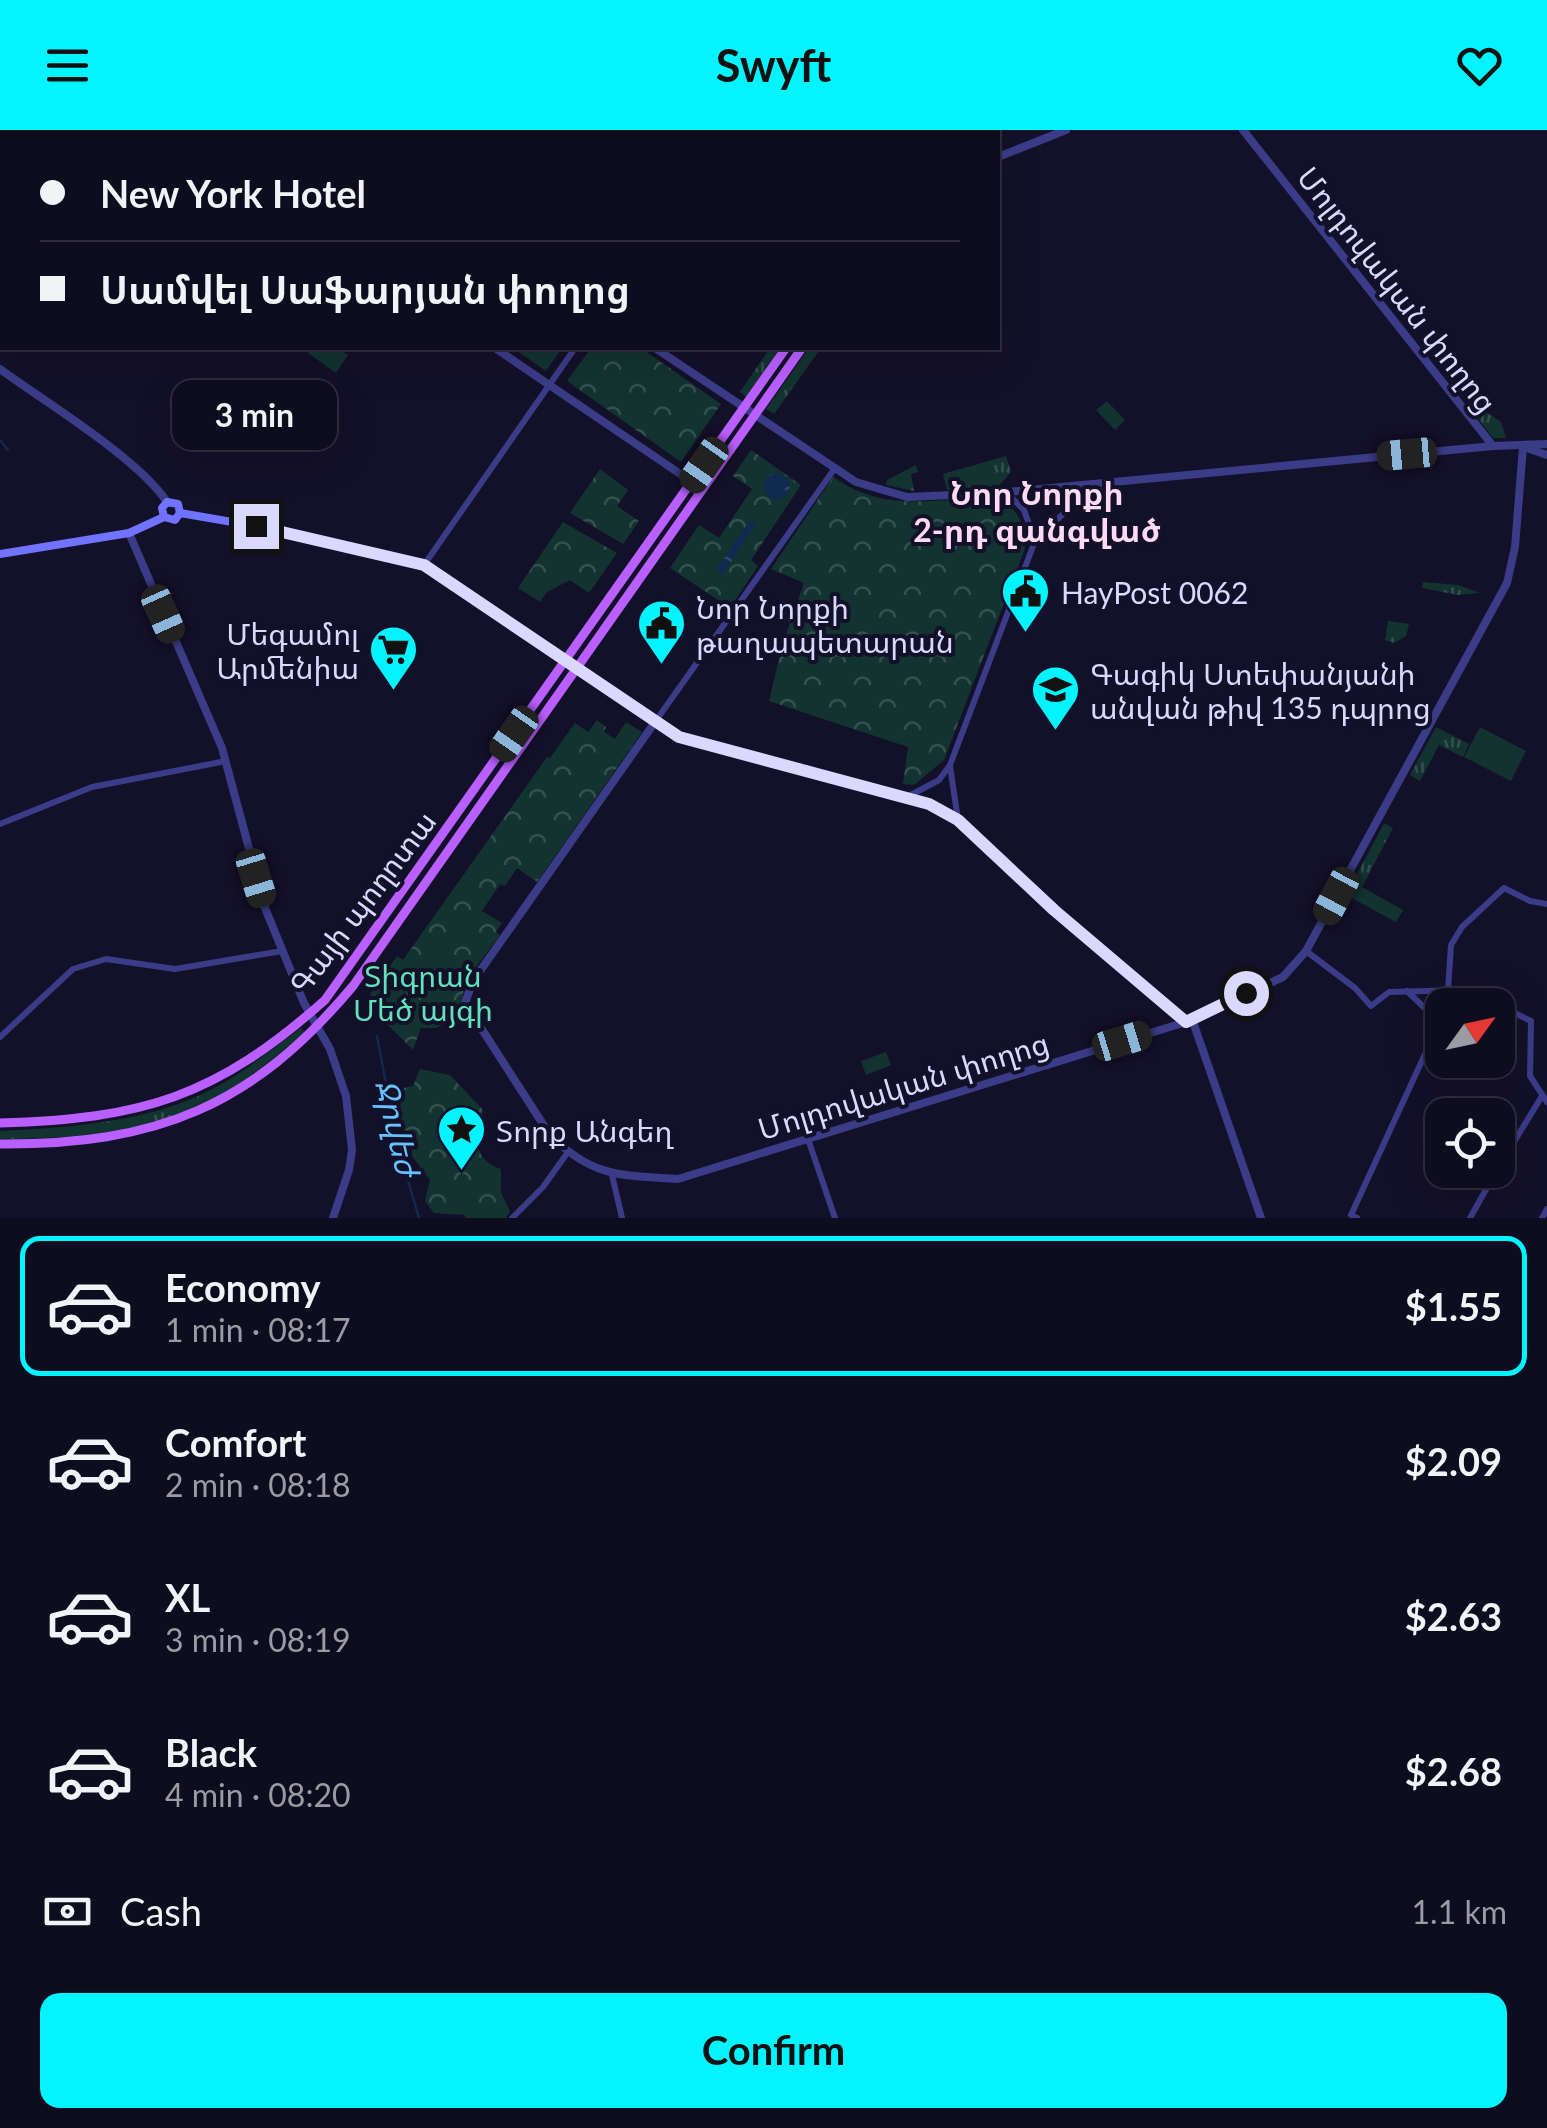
<!DOCTYPE html>
<html lang="en">
<head>
<meta charset="utf-8">
<style>
  :root { --surface:#0e0c1f; --page:#1c1a2c; --text:#f1f3f6; --muted:#9b9ba4; --line:#2e2c3d; --accent:#04f4ff }
  body { margin:0; font-family:Lato,"Noto Sans Armenian",sans-serif; background:var(--page); color:var(--text); height:100vh; display:flex; flex-direction:column; font-size:38px; white-space:nowrap }
  * { box-sizing:border-box; margin:0 }
  p { font-size:32px; color:var(--muted) }
  .icon { flex:none; width:55px; height:55px; fill:none; stroke:currentColor; stroke-width:2; stroke-linecap:round; stroke-linejoin:round }
  .map { position:relative; height:1088px; overflow:hidden }
  .sheet { display:flex; flex-direction:column; background:var(--surface); flex:1 }
  .sheet>* { flex:none }
  .hud { position:absolute; left:0px; top:0px; width:1000px; height:220px; box-shadow:0 10px 40px #0002,0 0 0 2px var(--line); display:grid; align-content:center; height:220px; padding:0 40px; background:var(--surface) }
  .needle { width:65px; rotate:57deg }
  .controls { position:absolute; left:1425px; top:858px; display:grid; gap:20px }
  .controls a { display:grid; place-items:center; width:90px; height:90px; border-radius:20px; background:var(--surface); box-shadow:0 10px 40px #0002,0 0 0 2px var(--line); font-size:50px }
  .end { position:absolute; width:45px; height:45px; margin:-22px; border:12px solid #dad8ff; background:#111; box-shadow:0 0 0 5px #111 }
  .from { border-radius:50% }
  .bubble { position:absolute; height:70px; border-radius:20px; background:var(--surface); box-shadow:0 10px 40px #0002,0 0 0 2px var(--line); font-size:32px; font-weight:700; line-height:70px; text-align:center }
  .car { position:absolute; width:30px; height:60px; margin:-30px -15px; border-radius:12px; box-shadow:0 0 8px 2px #0007; background:linear-gradient(#222 24%,#8ab4d8 0 40%,#222 0 76%,#8ab4d8 0 86%,#222 0) }
  .hud b { display:flex; align-items:center; gap:35px; height:95px; font-size:38px }
  .hud b+b { border-top:2px solid var(--line) }
  .hud i { width:25px; height:25px; background:var(--text) }
  ul { padding:18px 0 0; list-style:none }
  li { display:flex; align-items:center; gap:30px; height:140px; margin:0 20px 15px; padding:0 20px; border:5px solid transparent; border-radius:20px }
  li div { flex:1 }
  li b { display:block; font-size:38px }
  li em { font-style:normal; font-weight:700 }
  li.current { border-color:var(--accent) }
  li>.icon { width:90px; height:90px; stroke-width:1.5 }
  .pay { display:flex; align-items:center; gap:25px; height:110px; padding:0 40px; font-size:38px }
  .pay p { margin-inline-start:auto }
  .primary-button { display:flex; gap:20px; margin-top:auto; padding:20px 40px }
  .primary-button a { flex:1; height:115px; border-radius:20px; background:var(--accent); color:#111; font-size:40px; font-weight:700; line-height:115px; text-align:center }
  header { display:flex; justify-content:space-between; align-items:center; height:130px; padding:0 40px; background:var(--accent); color:#111; font-size:45px; font-weight:700 }
  .map>svg:first-child { display:block }
  .grass { fill:url(#grass-tufts) }
  .park { fill:url(#park-crowns) }
  .pitch { fill:#133330 }
  .water { fill:url(#water-ripples) }
  .lines { fill:none; stroke-linecap:round; stroke-linejoin:round }
  .stream { stroke:#0e2a4e; stroke-width:2.5 }
  .minor { stroke:#3b3c88; stroke-width:6 }
  .tertiary { stroke:#3b3c88; stroke-width:8 }
  .secondary { stroke:#6f73ff; stroke-width:8 }
  .primary { stroke:#ba5fff; stroke-width:9 }
  .route { stroke:#dad8ff; stroke-width:12 }
  .labels { text-anchor:middle; dominant-baseline:central; stroke-width:8; stroke-linejoin:round; paint-order:stroke }
  .street-label { font-size:30px; fill:#dad8ff; stroke:#131029 }
  .poi-label { font-size:30px; fill:#dad8ff; stroke:#131029; text-anchor:start }
  .park-label { font-size:30px; fill:#62e1ba; stroke:#131029 }
  .neighbourhood-label { font-size:32px; font-weight:bold; fill:#ffdaf3; stroke:#131029 }
  .water-label { font-size:32px; font-style:italic; fill:#66c1ff; stroke:#131029 }
</style>
</head>
<body>
<header><svg class="icon" aria-label="menu" viewBox="0 0 24 24"><path d="M4 6h16M4 12h16M4 18h16"/></svg>Swyft<svg class="icon" aria-label="heart" viewBox="0 0 24 24"><path d="M12 20l-8-8c-3-5 5-10 8-4 3-6 11-1 8 4z"/></svg></header>
<div class="map">
<svg width="1547" height="1088" viewBox="0 0 1547 1088">
  <defs>
    <pattern id="grass-tufts" width="24" height="20" patternUnits="userSpaceOnUse" patternTransform="scale(2.5)"><rect width="24" height="20" fill="#133330"/><path d="M3 7l-1-3M5 7V3M7 7l1-3M15 17l-1-3M17 17v-4M19 17l1-3" fill="none" stroke="#35504f"/></pattern>
    <pattern id="park-crowns" width="20" height="18" patternUnits="userSpaceOnUse" patternTransform="scale(2.5)"><rect width="20" height="18" fill="#133330"/><path d="M2 6a3 3 0 1 1 6 0M12 15a3 3 0 1 1 6 0" fill="none" stroke="#35504f"/></pattern>
    <pattern id="water-ripples" width="26" height="14" patternUnits="userSpaceOnUse" patternTransform="scale(2.5)"><rect width="26" height="14" fill="#0e2a4e"/><path d="M2 4q2-2 4 0t4 0M15 11q2-2 4 0t4 0" fill="none" stroke="#304869"/></pattern>
  </defs>
  <rect width="100%" height="100%" fill="#131029"/>
  <g class="grass">
    <path d="M770 218H780L746 267 740 262Z"/>
    <path d="M809 218H821L774 284 766 279Z"/>
    <path d="M1469 270 1501 292 1506 308H1493L1468 276Z"/>
    <path d="M1006 326 1011 342 999 356 947 360 943 344Z"/>
    <path d="M916 335 918 342 911 344 914 361 886 355 887 350Z"/>
    <path d="M1423 452 1458 455 1480 463 1458 465 1422 458Z"/>
    <path d="M1388 491 1409 494 1406 506 1394 513 1385 510Z"/>
    <path d="M1436 597 1469 614 1463 627 1439 615 1420 651 1410 645Z"/>
    <path d="M1384 693 1393 698 1362 757 1403 780 1396 792 1346 765Z"/>
    <path d="M301 898 305 903C279 923 253 946 224 963 156 1002 76 1009 0 1009V1001C75 997 159 992 225 952 252 936 276 916 301 898Z"/>
  </g>
  <g class="park">
    <path d="M207 0H397L399 2H210Z"/>
    <path d="M513 218H562L546 241Z"/>
    <path d="M591 218H641L721 274 681 332 567 251Z"/>
    <path d="M751 320 801 355 751 430 758 436 730 478 670 438 699 395 719 408 752 359 733 346Z"/>
    <path d="M600 339 628 360 617 376 639 391 623 414 570 383Z"/>
    <path d="M833 347C891 388 941 363 1004 371 1019 383 1030 401 1024 421L944 630 914 655 903 654 908 617 769 571 782 516 804 453 771 439Z"/>
    <path d="M563 392 617 423 589 463 570 450 547 462 540 472 518 458Z"/>
    <path d="M597 590 606 597 604 602 615 609 626 592 642 602 537 752 517 738 505 756 500 754 482 781 502 793 496 802 500 805 465 852 460 885 436 898H421L413 920 367 874 371 863 397 826 403 830 547 627 550 628 575 593 588 602Z"/>
    <path d="M420 939 450 945 483 980C476 1007 471 1029 501 1039V1063L510 1081 506 1088H467L464 1085 434 1083 425 1071 430 1050 412 1026 411 1011C397 997 389 991 396 970L390 965 395 960 413 956Z"/>
  </g>
  <g class="pitch">
    <path d="M312 218H336L348 225 336 243 308 223Z"/>
    <path d="M1107 271 1125 290 1115 300 1096 280Z"/>
    <path d="M1480 597 1526 621 1511 651 1464 627Z"/>
    <path d="M886 922 891 935 866 945 861 931Z"/>
  </g>
  <g class="water">
    <circle cx="777" cy="356" r="13"/>
    <path d="M750 390 756 394 723 444 717 439Z"/>
  </g>
  <g class="lines">
    <g class="stream">
      <path d="M0 310 8 320"/>
      <path d="M377 906 397 1013 419 1088"/>
    </g>
    <g class="minor">
      <path d="M872 0 873 2"/>
      <path d="M642 2 644 0"/>
      <path d="M1007 363 1024 380 1035 411"/>
      <path d="M424 435 575 218"/>
      <path d="M655 592 835 338"/>
      <path d="M950 636 958 690"/>
      <path d="M907 667 939 650 950 635 1035 411 1093 355"/>
      <path d="M0 694 92 657 226 631"/>
      <path d="M1306 821 1355 858 1371 876 1389 862 1465 860 1497 875"/>
      <path d="M1448 860 1451 815 1462 797 1504 758 1530 771 1547 774"/>
      <path d="M1498 875 1531 891 1530 946 1547 972"/>
      <path d="M0 907 73 839 106 829 175 839 282 821"/>
      <path d="M808 1009 835 1088"/>
      <path d="M1498 1038 1542 966"/>
      <path d="M612 1045 622 1088"/>
      <path d="M512 1088 543 1057 568 1022"/>
      <path d="M1357 1088 1351 1085 1437 898 1434 887 1407 861"/>
      <path d="M1470 1088 1497 1040"/>
      <path d="M1542 1088 1547 1079"/>
    </g>
    <g class="tertiary">
      <path d="M185 0 189 2"/>
      <path d="M411 0 413 2"/>
      <path d="M1243 0 1493 316"/>
      <path d="M52 2 54 0"/>
      <path d="M998 27 1066 0"/>
      <path d="M0 77 2 74"/>
      <path d="M495 218 692 352"/>
      <path d="M655 218 856 352 907 367 997 363 1493 316 1547 314"/>
      <path d="M0 239C45 272 138 328 167 372"/>
      <path d="M1527 318 1547 325"/>
      <path d="M129 403 222 618 265 778 304 873 330 919 346 966 352 1020 349 1040 333 1088"/>
      <path d="M564 531 679 607 907 667 929 674 958 690 1054 780 1186 892"/>
      <path d="M655 592 473 851 465 873 550 1005C593 1048 621 1045 678 1049L1186 892 1283 847 1306 821 1507 453 1515 417 1523 317"/>
      <path d="M1192 889 1261 1088"/>
    </g>
    <g class="secondary">
      <path d="M180 383 256 396 424 435 564 531"/>
      <path d="M164 387 162 378 167 372 178 374 180 383"/>
      <path d="M0 424 129 403 164 387 175 390 180 383"/>
    </g>
    <g class="primary">
      <path d="M937 2 938 0"/>
      <path d="M952 2 954 0"/>
      <path d="M0 993C143 989 216 967 325 870L786 218"/>
      <path d="M0 1014C156 1015 252 977 353 856L802 218"/>
    </g>
  </g>
  <g class="lines">
    <path class="route" d="M256 396 424 435 679 607 929 674 958 690 1054 780 1186 892 1246 863"/>
  </g>
  <defs>
    <symbol id="civic-pin" viewBox="-11 -11 22 30"><path d="M0 17L-7.5 6A9.5 9.5 0 1 1 7.5 6Z" fill="#04f4ff" stroke="#131029"/><path d="M-.6-6.5H3V-4.5H.6V-3L4-1V1h2V6H-6V1h2V-1L-.6-3ZM-1.2 2.5V6h2.4V2.5Z" fill="#111"/></symbol>
    <symbol id="supermarket-pin" viewBox="-11 -11 22 30"><path d="M0 17L-7.5 6A9.5 9.5 0 1 1 7.5 6Z" fill="#04f4ff" stroke="#131029"/><path d="M-6-5.5h2.5l.6 2H6L4.5 2H-2.5L-4.4-4H-6ZM-1.5 3.2a1.3 1.3 0 1 0 .1 0ZM3 3.2a1.3 1.3 0 1 0 .1 0Z" fill="#111"/></symbol>
    <symbol id="school-pin" viewBox="-11 -11 22 30"><path d="M0 17L-7.5 6A9.5 9.5 0 1 1 7.5 6Z" fill="#04f4ff" stroke="#131029"/><path d="M0-5L7-2L0 1L-7-2ZM-4 1L0 2.5L4 1V4Q0 6-4 4Z" fill="#111"/></symbol>
    <symbol id="sight-pin" viewBox="-11 -11 22 30"><path d="M0 17L-7.5 6A9.5 9.5 0 1 1 7.5 6Z" fill="#04f4ff" stroke="#131029"/><path d="M0-6L1.8-2.2L6-1.7L2.9 1.2L3.7 5.4L0 3.3L-3.7 5.4L-2.9 1.2L-6-1.7L-1.8-2.2Z" fill="#111"/></symbol>
  </defs>
  <g fill-rule="evenodd">
    <use href="#civic-pin" x="998" y="434" width="55" height="75"/>
    <use href="#civic-pin" x="634" y="466" width="55" height="75"/>
    <use href="#supermarket-pin" x="366" y="492" width="55" height="75"/>
    <use href="#school-pin" x="1028" y="532" width="55" height="75"/>
    <use href="#sight-pin" x="434" y="972" width="55" height="75"/>
  </g>
  <g class="labels">
    <g class="street-label">
      <text transform="translate(1398 159) rotate(52)">Մոլդովական փողոց</text>
      <text transform="translate(362 772) rotate(-53)">Գայի պողոտա</text>
      <text transform="translate(903 955) rotate(-17)">Մոլդովական փողոց</text>
    </g>
    <g class="poi-label">
      <text x="1061" y="462">HayPost 0062</text>
      <text x="696" y="477">Նոր Նորքի<tspan x="696" dy="34">թաղապետարան</tspan></text>
      <text x="359" y="503" text-anchor="end">Մեգամոլ<tspan x="359" dy="34">Արմենիա</tspan></text>
      <text x="1090" y="543">Գագիկ Ստեփանյանի<tspan x="1090" dy="34">անվան թիվ 135 դպրոց</tspan></text>
      <text x="496" y="1000">Տորք Անգեղ</text>
    </g>
    <g class="park-label">
      <text x="423" y="845">Տիգրան<tspan x="423" dy="34">Մեծ այգի</tspan></text>
    </g>
    <g class="neighbourhood-label">
      <text x="1037" y="362">Նոր Նորքի<tspan x="1037" dy="37">2-րդ զանգված</tspan></text>
    </g>
    <g class="water-label">
      <text transform="translate(398 997) rotate(77)">Ջրվեժ</text>
    </g>
  </g>
</svg>
<div class="controls">
<a><svg class="needle" viewBox="-14 -14 28 28"><path d="M0-13l5 13h-10z" fill="#e53935"/><path d="M0 13l5-13h-10z" fill="#9b9ba4"/></svg></a>
<a><svg class="icon" aria-label="locate" viewBox="0 0 24 24"><circle cx="12" cy="12" r="6"/><path d="M12 2v4M12 18v4M2 12h4M18 12h4"/></svg></a>
</div>
<i class="end from" style="left:1246px;top:863px"></i>
<i class="end" style="left:256px;top:396px"></i>
<div class="bubble" style="left:172px;top:250px;width:165px">3 min</div>
<i class="car" style="left:1407px;top:324px;rotate:265deg"></i>
<i class="car" style="left:704px;top:335px;rotate:215deg"></i>
<i class="car" style="left:163px;top:484px;rotate:156deg"></i>
<i class="car" style="left:514px;top:604px;rotate:215deg"></i>
<i class="car" style="left:256px;top:748px;rotate:163deg"></i>
<i class="car" style="left:1336px;top:766px;rotate:208deg"></i>
<i class="car" style="left:1122px;top:911px;rotate:73deg"></i>
<div class="hud">
<b><i class="from"></i>New York Hotel</b>
<b><i></i>Սամվել Սաֆարյան փողոց</b>
</div>
</div>
<section class="sheet">
<ul>
<li class="current"><svg class="icon" aria-label="car" viewBox="0 0 24 24"><path d="M5 17H2v-5l4-1 3-4h7l3 4 3 1v5h-3M9 17h6M6 11h13"/><circle cx="7" cy="17" r="2"/><circle cx="17" cy="17" r="2"/></svg><div><b>Economy</b><p>1 min · 08:17</p></div><em>$1.55</em></li>
<li><svg class="icon" aria-label="car" viewBox="0 0 24 24"><path d="M5 17H2v-5l4-1 3-4h7l3 4 3 1v5h-3M9 17h6M6 11h13"/><circle cx="7" cy="17" r="2"/><circle cx="17" cy="17" r="2"/></svg><div><b>Comfort</b><p>2 min · 08:18</p></div><em>$2.09</em></li>
<li><svg class="icon" aria-label="car" viewBox="0 0 24 24"><path d="M5 17H2v-5l4-1 3-4h7l3 4 3 1v5h-3M9 17h6M6 11h13"/><circle cx="7" cy="17" r="2"/><circle cx="17" cy="17" r="2"/></svg><div><b>XL</b><p>3 min · 08:19</p></div><em>$2.63</em></li>
<li><svg class="icon" aria-label="car" viewBox="0 0 24 24"><path d="M5 17H2v-5l4-1 3-4h7l3 4 3 1v5h-3M9 17h6M6 11h13"/><circle cx="7" cy="17" r="2"/><circle cx="17" cy="17" r="2"/></svg><div><b>Black</b><p>4 min · 08:20</p></div><em>$2.68</em></li>
</ul>
<div class="pay"><svg class="icon" aria-label="cash" viewBox="0 0 24 24"><path d="M3 7h18v10H3z"/><circle cx="12" cy="12" r="2"/></svg>Cash<p>1.1 km</p></div>
<div class="primary-button"><a>Confirm</a></div>
</section>
</body>
</html>
